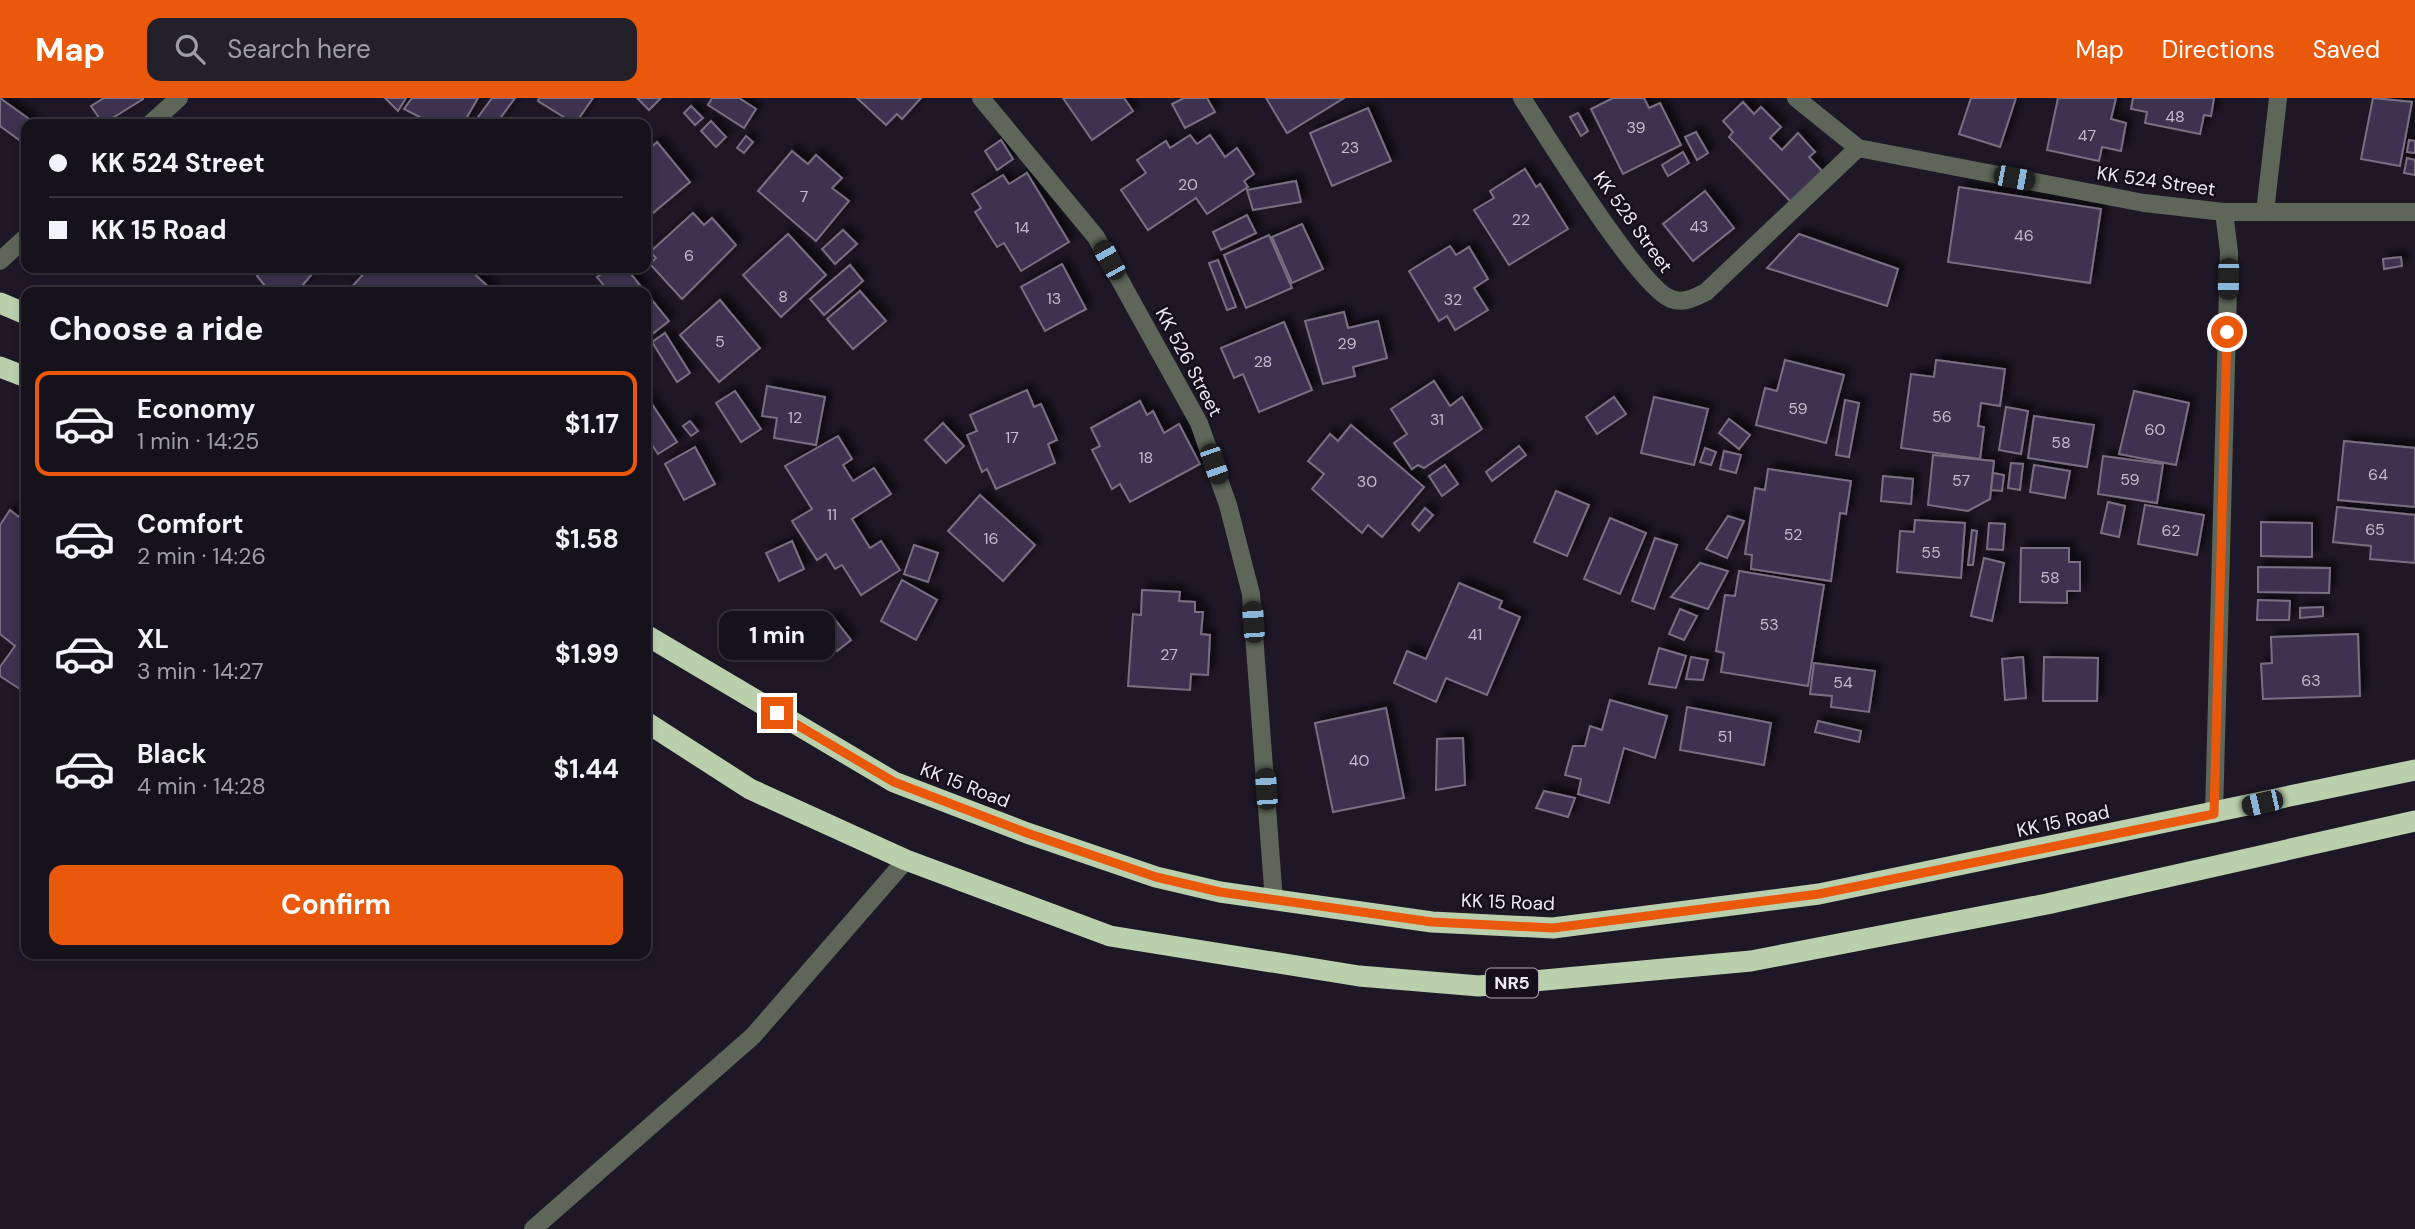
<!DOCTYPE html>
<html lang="en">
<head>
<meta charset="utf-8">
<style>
  :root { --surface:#16121c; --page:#232029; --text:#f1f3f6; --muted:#9e9ea3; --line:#35323b; --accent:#ea580c }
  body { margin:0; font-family:"DM Sans",sans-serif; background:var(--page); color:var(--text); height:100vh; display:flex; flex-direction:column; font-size:26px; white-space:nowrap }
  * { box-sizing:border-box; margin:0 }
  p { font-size:23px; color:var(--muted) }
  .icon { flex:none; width:38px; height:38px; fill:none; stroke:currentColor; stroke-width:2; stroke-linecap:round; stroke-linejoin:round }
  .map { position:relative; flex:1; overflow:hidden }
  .sheet { position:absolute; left:21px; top:189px; width:630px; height:672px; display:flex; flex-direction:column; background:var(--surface); border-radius:14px; box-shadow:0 4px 10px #0003,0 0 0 2px var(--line) }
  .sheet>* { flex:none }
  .hud { position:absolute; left:21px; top:21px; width:630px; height:154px; border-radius:14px; box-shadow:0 4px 10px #0003,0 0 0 2px var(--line); display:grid; align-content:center; height:154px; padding:0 28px; background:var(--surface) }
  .end { position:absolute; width:32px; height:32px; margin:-16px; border:9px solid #ea580c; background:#fff; box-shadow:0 0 0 4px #fff }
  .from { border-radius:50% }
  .bubble { position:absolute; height:49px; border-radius:14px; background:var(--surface); box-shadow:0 4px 10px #0003,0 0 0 2px var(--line); font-size:23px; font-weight:700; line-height:49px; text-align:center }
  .car { position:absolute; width:21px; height:42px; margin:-21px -10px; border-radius:9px; box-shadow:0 0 5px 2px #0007; background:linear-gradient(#222 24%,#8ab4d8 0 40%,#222 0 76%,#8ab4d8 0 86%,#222 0) }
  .hud b { display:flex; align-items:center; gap:24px; height:66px; font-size:26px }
  .hud b+b { border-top:2px solid var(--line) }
  .hud i { width:18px; height:18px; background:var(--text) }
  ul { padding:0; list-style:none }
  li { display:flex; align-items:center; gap:21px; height:105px; margin:0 14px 10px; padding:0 14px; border:4px solid transparent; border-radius:14px }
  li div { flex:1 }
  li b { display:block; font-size:26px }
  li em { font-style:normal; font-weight:700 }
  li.selected { border-color:var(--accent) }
  li>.icon { width:63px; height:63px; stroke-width:1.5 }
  h2 { padding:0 28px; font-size:32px; line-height:84px }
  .primary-button { display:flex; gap:14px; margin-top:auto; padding:14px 28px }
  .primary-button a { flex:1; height:80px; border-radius:14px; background:var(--accent); color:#fff; font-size:28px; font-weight:700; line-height:80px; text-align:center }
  header { display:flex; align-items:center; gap:42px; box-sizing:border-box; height:98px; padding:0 35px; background:var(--accent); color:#fff }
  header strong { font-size:33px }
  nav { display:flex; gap:38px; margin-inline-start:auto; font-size:24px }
  .search { width:490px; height:63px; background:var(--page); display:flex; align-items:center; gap:18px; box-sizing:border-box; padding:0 24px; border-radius:14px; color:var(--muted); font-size:26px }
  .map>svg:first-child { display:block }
  .building { fill:#3e314f; stroke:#787082; stroke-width:2; filter:url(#shadow) }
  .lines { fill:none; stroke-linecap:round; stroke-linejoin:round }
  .street { stroke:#5d6658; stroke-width:18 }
  .highway { stroke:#bad0ad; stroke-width:21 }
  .route { stroke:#ea580c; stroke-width:9 }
  .labels { text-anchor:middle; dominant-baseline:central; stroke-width:5; stroke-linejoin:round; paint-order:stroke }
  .number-label { font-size:16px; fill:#c1bbca }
  .shield { fill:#150f1d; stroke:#aca8b3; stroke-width:2 }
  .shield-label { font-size:18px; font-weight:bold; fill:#ede9f3 }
  .street-label { font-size:19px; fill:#ede9f3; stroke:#150f1d }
</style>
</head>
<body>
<header>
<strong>Map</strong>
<div class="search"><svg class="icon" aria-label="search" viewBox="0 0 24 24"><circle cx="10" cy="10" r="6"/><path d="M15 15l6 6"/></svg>Search here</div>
<nav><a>Map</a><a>Directions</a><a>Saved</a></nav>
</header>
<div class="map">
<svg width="2415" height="1131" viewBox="0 0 2415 1131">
  <defs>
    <filter id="shadow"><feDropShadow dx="6" dy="-6" stdDeviation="3.5" flood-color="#0009"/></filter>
  </defs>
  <rect width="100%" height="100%" fill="#1e1826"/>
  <g class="building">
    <path d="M0 0 36 26H26V47L0 28Z"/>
    <path d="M104 0H143V1L103 26 91 8Z"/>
    <path d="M385 0H406L398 13Z"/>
    <path d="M412 0H478L463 26H433L404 11Z"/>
    <path d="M492 0H515L496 26H473Z"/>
    <path d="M539 0H593L575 26 538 3Z"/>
    <path d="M637 0H661L649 12Z"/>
    <path d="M712 0H739L756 11 744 30 708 7Z"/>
    <path d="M857 0H921L902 21 897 16 886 27Z"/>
    <path d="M1063 0H1124L1133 13 1092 42Z"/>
    <path d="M1184 0H1207L1215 14 1185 30 1172 6Z"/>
    <path d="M1266 0H1344L1287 35Z"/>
    <path d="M1613 0H1644L1649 10 1660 5 1681 47 1623 76 1591 11Z"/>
    <path d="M1971 0H2016L2000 49 1959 36Z"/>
    <path d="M2058 0H2116L2111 21 2126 25 2121 53 2102 49 2099 63 2047 52Z"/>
    <path d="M2133 0H2214L2211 18 2204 17 2200 36 2145 25 2147 14 2131 11Z"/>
    <path d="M2373 0 2412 4 2400 68 2361 61Z"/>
    <path d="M1743 4 1754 16 1761 9 1781 29 1770 40 1782 52 1798 35 1815 54 1809 59 1822 73 1791 104 1729 39 1733 34 1723 23Z"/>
    <path d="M691 8 703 20 695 27 684 15Z"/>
    <path d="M1368 10 1391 63 1332 88 1310 35Z"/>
    <path d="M1578 15 1588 33 1581 38 1570 19Z"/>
    <path d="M711 23 726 39 716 49 701 33Z"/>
    <path d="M1696 34 1708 55 1697 62 1685 39Z"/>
    <path d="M1190 37 1197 46 1210 37 1225 59 1237 50 1254 76 1244 83 1248 89 1207 116 1196 100 1148 132 1121 92 1146 75 1137 62 1166 43 1170 50Z"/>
    <path d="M746 38 753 44 744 55 737 50Z"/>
    <path d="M1001 42 1013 61 997 72 985 53Z"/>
    <path d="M2409 42 2415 43V55L2407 54Z"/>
    <path d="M657 44 690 84 653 115 646 106V54Z"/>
    <path d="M792 53 808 66 816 57 842 80 832 90 849 103 816 143 758 93Z"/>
    <path d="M1683 54 1689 65 1668 78 1662 67Z"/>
    <path d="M2407 60 2415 62V77L2404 75Z"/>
    <path d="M1525 71 1536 89 1540 86 1568 131 1509 167 1474 112 1494 100 1490 93Z"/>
    <path d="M1027 75 1069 144 1021 173 1004 145 997 149 975 114 981 110 972 96 1003 77 1009 86Z"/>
    <path d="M1296 83 1301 104 1253 112 1247 92Z"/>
    <path d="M1959 89 2101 111 2090 185 1948 164Z"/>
    <path d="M1705 93 1734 130 1693 163 1663 126Z"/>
    <path d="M693 115 704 127 712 120 736 147 682 201 650 166 656 160 650 154Z"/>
    <path d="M1247 117 1256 135 1221 152 1213 134Z"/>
    <path d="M1302 126 1323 171 1292 185 1272 139Z"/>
    <path d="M843 132 857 146 835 166 822 151Z"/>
    <path d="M788 136 826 177 781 219 743 177Z"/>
    <path d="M1799 136 1898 171 1887 208 1767 170Z"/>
    <path d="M1269 137 1292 190 1246 210 1224 157Z"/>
    <path d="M1450 148 1456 157 1469 149 1488 181 1474 190 1488 212 1455 232 1447 218 1439 223 1409 173Z"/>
    <path d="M2401 159 2402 168 2384 171 2383 161Z"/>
    <path d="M1218 162 1236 209 1227 212 1209 165Z"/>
    <path d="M1062 166 1086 211 1045 233 1021 189Z"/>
    <path d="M850 167 863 183 824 217 810 201Z"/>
    <path d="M265 170H317L297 194H270L257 178Z"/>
    <path d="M369 170H468L494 194H347Z"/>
    <path d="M610 170H626L669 223 646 241V194H609L597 179Z"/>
    <path d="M860 193 886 223 853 251 827 221Z"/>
    <path d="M720 202 760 250 719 284 680 237Z"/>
    <path d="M1344 214 1348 230 1378 223 1387 260 1353 269 1355 278 1323 286 1305 223Z"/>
    <path d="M1284 224 1312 292 1259 314 1243 276 1234 280 1221 250Z"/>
    <path d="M665 235 690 275 677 284 652 244Z"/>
    <path d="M1785 262 1844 277 1826 345 1756 327 1765 290 1777 293Z"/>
    <path d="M1936 262 2005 271 2000 308 1981 305 1978 328 1984 329 1980 361 1901 350 1911 276 1934 279Z"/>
    <path d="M1434 283 1450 308 1462 299 1482 331 1424 370 1418 367 1412 371 1394 345 1407 336 1391 311Z"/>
    <path d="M767 288 825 299 816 347 774 340 777 320 762 318Z"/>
    <path d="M1027 292 1034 309 1041 306 1057 342 1048 346 1055 365 996 391 987 371 982 374 967 337 977 333 970 317Z"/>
    <path d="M735 293 761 331 741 344 716 305Z"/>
    <path d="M2134 293 2189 305 2176 367 2119 356Z"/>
    <path d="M646 297 677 344 658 356 646 338Z"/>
    <path d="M1614 299 1626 316 1597 336 1586 319Z"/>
    <path d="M1654 299 1708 311 1694 367 1641 355Z"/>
    <path d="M1845 302 1859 305 1849 359 1836 357Z"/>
    <path d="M1140 303 1147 317 1153 313 1164 335 1179 326 1200 366 1130 404 1120 386 1112 391 1092 352 1100 348 1091 330Z"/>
    <path d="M2006 309 2028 313 2021 356 1999 352Z"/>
    <path d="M2034 318 2094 327 2087 369 2028 360Z"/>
    <path d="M1729 321 1750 337 1739 351 1719 335Z"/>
    <path d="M690 323 698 333 691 338 683 328Z"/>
    <path d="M943 325 964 348 946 365 925 342Z"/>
    <path d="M1351 327 1424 389 1382 439 1368 427 1362 435 1312 391 1324 376 1308 363 1330 336 1338 343Z"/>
    <path d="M838 338 852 361 843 367 853 383 874 370 891 396 852 421 870 450 881 443 900 472 861 497 842 467 835 471 826 456 817 462 792 423 812 411 785 368Z"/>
    <path d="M2344 343 2415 350V409L2338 402Z"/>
    <path d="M1519 348 1526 357 1492 383 1486 374Z"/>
    <path d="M695 349 715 386 684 402 665 366Z"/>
    <path d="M1705 350 1716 354 1711 367 1700 364Z"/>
    <path d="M1724 353 1741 357 1736 375 1720 371Z"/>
    <path d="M1933 357 1994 363 1990 401 1968 413 1928 407Z"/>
    <path d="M2103 358 2163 366 2157 405 2098 396Z"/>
    <path d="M2011 365 2023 366 2020 392 2008 390Z"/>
    <path d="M1445 367 1458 386 1442 398 1429 378Z"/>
    <path d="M2034 367 2070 373 2065 400 2030 394Z"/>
    <path d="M1768 371 1851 383 1846 416 1840 415 1831 483 1751 471 1752 457 1745 456 1755 390 1765 392Z"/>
    <path d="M1993 375 2004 377 2002 393 1991 392Z"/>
    <path d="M1883 378 1913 381 1911 406 1881 403Z"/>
    <path d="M1556 393 1589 407 1567 458 1534 444Z"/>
    <path d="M980 397 1035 447 1003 483 948 433Z"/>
    <path d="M2108 404 2125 408 2119 439 2101 435Z"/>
    <path d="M2145 407 2204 417 2197 457 2138 446Z"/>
    <path d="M2337 409 2415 417V465L2370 461 2371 448 2333 444Z"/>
    <path d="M1425 410 1433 417 1419 433 1412 426Z"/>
    <path d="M10 412 24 423 26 421V595L0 578V569L15 548 0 536V427Z"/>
    <path d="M1728 418 1744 423 1727 460 1706 451Z"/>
    <path d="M1610 420 1646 435 1620 496 1584 481Z"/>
    <path d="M1915 422 1965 425 1961 480 1897 474 1900 433 1914 434Z"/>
    <path d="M2261 424 2312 425V459L2261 458Z"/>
    <path d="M1989 425 2005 426 2003 452 1987 451Z"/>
    <path d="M1972 432 1977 433 1973 467H1968Z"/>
    <path d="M1655 440 1677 447 1654 511 1632 503Z"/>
    <path d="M792 443 804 471 779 483 766 455Z"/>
    <path d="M914 447 938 455 928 484 904 476Z"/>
    <path d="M2021 450H2069V464H2080V493H2067V505L2020 504Z"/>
    <path d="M1984 460 2004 465 1992 523 1971 518Z"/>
    <path d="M1700 465 1728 473 1708 511 1671 499Z"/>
    <path d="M2258 469 2330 470 2329 495 2258 494Z"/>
    <path d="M1739 473 1824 487 1808 588 1721 574 1724 555 1716 553 1725 497 1735 498Z"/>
    <path d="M902 482 937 502 916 542 881 523Z"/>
    <path d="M1459 485 1502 503 1499 510 1520 519 1487 597 1446 580 1436 604 1394 585 1407 553 1426 561Z"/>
    <path d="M1142 492 1180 494 1179 503 1195 504V514H1203L1201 536 1210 537 1208 577 1191 576 1190 592 1128 588 1133 516 1141 517Z"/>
    <path d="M2258 502 2290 503 2289 522H2257Z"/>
    <path d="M2323 509V518L2300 520V510Z"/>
    <path d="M1680 511 1697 518 1684 542 1669 536Z"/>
    <path d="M833 519 851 542 837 553 819 530Z"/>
    <path d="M2358 536 2360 598 2263 601 2261 566 2272 565 2271 539Z"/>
    <path d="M1659 550 1686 558 1676 590 1649 586Z"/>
    <path d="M1691 559 1708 562 1703 582 1686 581Z"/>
    <path d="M2023 559 2026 600 2005 602 2002 561Z"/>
    <path d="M2044 559 2098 560 2097 603H2043Z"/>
    <path d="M1814 565 1875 573 1869 614 1831 609 1832 598 1810 596Z"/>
    <path d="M1610 602 1667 618 1655 660 1624 650 1609 705 1578 696 1581 681 1565 677 1573 648H1585L1590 628 1602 632Z"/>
    <path d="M1687 609 1771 625 1764 667 1680 652Z"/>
    <path d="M1386 610 1404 700 1333 714 1315 625Z"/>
    <path d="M1818 623 1861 633 1859 644 1815 634Z"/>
    <path d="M1463 640 1465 687 1436 692 1437 641Z"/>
    <path d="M1544 693 1575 700 1568 719 1536 710Z"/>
  </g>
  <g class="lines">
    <g class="street">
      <path d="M981 0 1096 139 1199 325 1228 407 1251 496 1274 803"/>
      <path d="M1522 0C1546 37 1639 189 1671 201 1684 206 1695 199 1706 194L1858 50"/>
      <path d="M1796 0 1858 50 2144 105 2224 114 2229 154 2214 716"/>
      <path d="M150 26 179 0"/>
      <path d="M2224 114H2415"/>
      <path d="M2265 114 2278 0"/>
      <path d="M0 163 26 139"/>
      <path d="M533 1131 753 938 906 762"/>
    </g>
    <g class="highway">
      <path d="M0 205 26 216"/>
      <path d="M0 269 26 279"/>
      <path d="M646 537 894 684 1027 735 1156 779 1220 794 1432 824 1553 830 1819 796 2415 672"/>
      <path d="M646 624 750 691 906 762 1110 838 1359 878 1479 888 1751 863 2047 806 2415 723"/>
    </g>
  </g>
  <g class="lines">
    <path class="route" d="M777 615 894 684 1027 735 1156 779 1220 794 1432 824 1553 830 1819 796 2214 716 2227 234"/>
  </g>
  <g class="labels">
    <g class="number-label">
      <text x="2175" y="18">48</text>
      <text x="1636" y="29">39</text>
      <text x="2087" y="37">47</text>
      <text x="1350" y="49">23</text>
      <text x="1188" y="86">20</text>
      <text x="804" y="98">7</text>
      <text x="1521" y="121">22</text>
      <text x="1699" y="128">43</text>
      <text x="1022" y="129">14</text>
      <text x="2024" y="137">46</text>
      <text x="689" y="157">6</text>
      <text x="783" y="198">8</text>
      <text x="1054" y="200">13</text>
      <text x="1453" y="201">32</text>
      <text x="720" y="243">5</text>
      <text x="1347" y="245">29</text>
      <text x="1263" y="263">28</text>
      <text x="1798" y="310">59</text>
      <text x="1942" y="318">56</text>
      <text x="795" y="319">12</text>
      <text x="1437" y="321">31</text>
      <text x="2155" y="331">60</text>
      <text x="1012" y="339">17</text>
      <text x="2061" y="344">58</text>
      <text x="1146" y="359">18</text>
      <text x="2378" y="376">64</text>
      <text x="2130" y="381">59</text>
      <text x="1961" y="382">57</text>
      <text x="1367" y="383">30</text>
      <text x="832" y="416">11</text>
      <text x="2375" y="431">65</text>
      <text x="2171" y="432">62</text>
      <text x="1793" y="436">52</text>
      <text x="991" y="440">16</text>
      <text x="1931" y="454">55</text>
      <text x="2050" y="479">58</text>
      <text x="1769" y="526">53</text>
      <text x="1475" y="536">41</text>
      <text x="1169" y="556">27</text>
      <text x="2311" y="582">63</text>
      <text x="1843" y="584">54</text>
      <text x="1725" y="638">51</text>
      <text x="1359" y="662">40</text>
    </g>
    <rect class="shield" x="1486" y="870.5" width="52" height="29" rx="5"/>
    <g class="shield-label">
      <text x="1512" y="885">NR5</text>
    </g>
    <g class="street-label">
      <text transform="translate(2156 83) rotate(8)">KK 524 Street</text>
      <text transform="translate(1633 124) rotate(54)">KK 528 Street</text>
      <text transform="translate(1189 264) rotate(62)">KK 526 Street</text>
      <text transform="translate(965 687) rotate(21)">KK 15 Road</text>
      <text transform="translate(2063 723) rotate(-12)">KK 15 Road</text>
      <text transform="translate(1508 804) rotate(2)">KK 15 Road</text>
    </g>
  </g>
</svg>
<i class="end from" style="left:2227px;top:234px"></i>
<i class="end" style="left:777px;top:615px"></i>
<div class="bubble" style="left:719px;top:513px;width:116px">1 min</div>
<i class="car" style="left:2014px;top:80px;rotate:101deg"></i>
<i class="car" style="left:1109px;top:162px;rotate:331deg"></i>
<i class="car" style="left:2228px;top:181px;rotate:181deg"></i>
<i class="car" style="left:1214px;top:366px;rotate:161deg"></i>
<i class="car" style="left:1253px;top:524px;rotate:356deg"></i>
<i class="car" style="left:1266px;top:691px;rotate:356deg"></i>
<i class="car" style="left:2262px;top:705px;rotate:257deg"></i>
<div class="hud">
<b><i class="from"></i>KK 524 Street</b>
<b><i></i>KK 15 Road</b>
</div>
<section class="sheet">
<h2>Choose a ride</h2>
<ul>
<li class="selected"><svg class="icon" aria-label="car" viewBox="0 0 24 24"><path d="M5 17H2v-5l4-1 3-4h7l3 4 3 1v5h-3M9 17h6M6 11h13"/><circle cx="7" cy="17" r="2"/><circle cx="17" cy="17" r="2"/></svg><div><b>Economy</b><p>1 min · 14:25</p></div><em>$1.17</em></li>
<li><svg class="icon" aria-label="car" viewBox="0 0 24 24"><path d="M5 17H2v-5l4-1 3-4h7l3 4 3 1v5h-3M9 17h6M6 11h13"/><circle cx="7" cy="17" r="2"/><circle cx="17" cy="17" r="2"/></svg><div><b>Comfort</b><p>2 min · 14:26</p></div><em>$1.58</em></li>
<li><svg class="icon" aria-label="car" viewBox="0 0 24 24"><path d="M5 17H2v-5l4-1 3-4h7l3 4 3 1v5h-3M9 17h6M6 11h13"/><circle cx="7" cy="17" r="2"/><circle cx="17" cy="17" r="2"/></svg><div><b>XL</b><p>3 min · 14:27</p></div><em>$1.99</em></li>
<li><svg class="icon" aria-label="car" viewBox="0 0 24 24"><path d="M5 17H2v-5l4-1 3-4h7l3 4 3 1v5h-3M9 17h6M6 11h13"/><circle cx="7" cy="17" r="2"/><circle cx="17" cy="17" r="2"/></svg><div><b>Black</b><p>4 min · 14:28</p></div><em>$1.44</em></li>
</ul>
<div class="primary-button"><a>Confirm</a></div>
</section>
</div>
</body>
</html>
